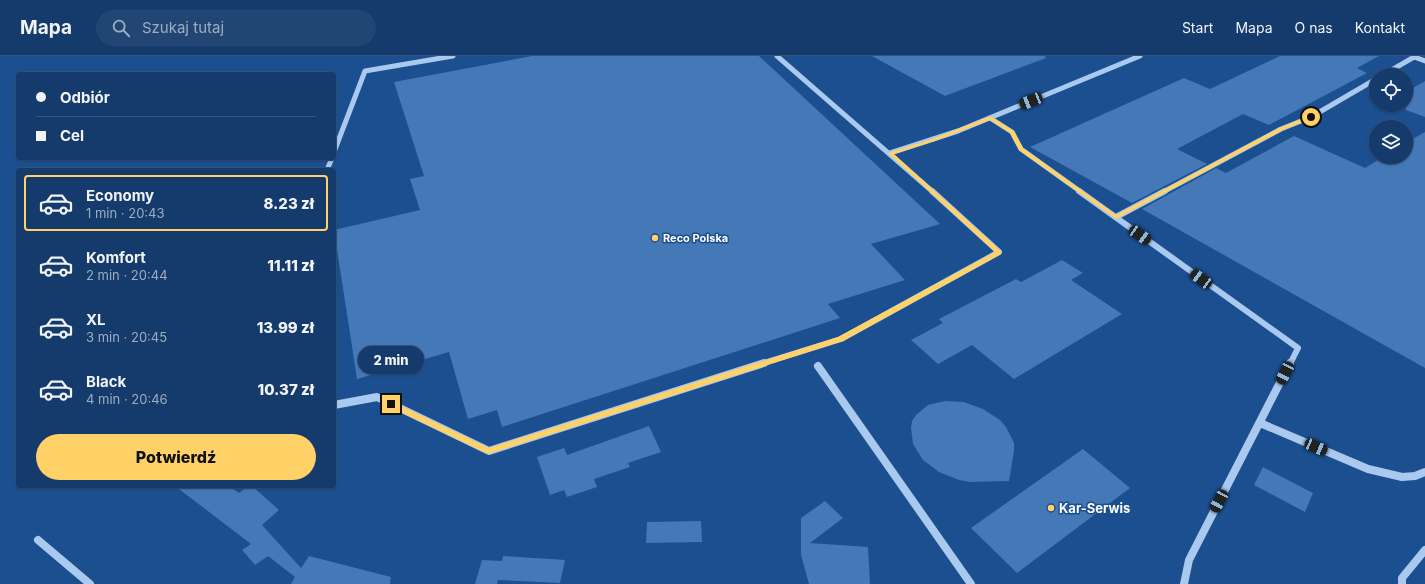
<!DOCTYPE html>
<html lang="pl">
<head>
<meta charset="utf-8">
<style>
  :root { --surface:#143b6b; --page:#214673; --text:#f1f3f6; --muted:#9dadc1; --line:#33557e; --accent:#ffd166 }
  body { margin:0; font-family:Inter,sans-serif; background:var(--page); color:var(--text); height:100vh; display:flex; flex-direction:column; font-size:15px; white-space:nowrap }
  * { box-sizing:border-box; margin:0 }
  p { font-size:13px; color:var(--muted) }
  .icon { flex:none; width:22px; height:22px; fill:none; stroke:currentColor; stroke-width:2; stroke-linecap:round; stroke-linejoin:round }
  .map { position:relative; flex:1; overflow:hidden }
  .panel { position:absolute; left:16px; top:112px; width:320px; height:320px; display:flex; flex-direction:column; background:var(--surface); border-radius:4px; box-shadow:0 1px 3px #0004,0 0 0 1px var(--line) }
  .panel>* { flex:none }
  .banner { position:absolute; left:16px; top:16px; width:320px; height:88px; border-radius:4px; box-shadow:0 1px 3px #0004,0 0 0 1px var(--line); display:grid; align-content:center; height:88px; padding:0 20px; background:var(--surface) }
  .controls { position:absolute; left:1369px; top:12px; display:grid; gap:8px }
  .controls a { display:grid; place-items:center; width:44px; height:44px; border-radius:50%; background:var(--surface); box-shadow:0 1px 3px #0004,0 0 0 1px var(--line); font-size:20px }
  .end { position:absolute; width:18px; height:18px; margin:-9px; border:5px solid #ffd166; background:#111; box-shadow:0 0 0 2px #111 }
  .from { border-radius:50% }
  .bubble { position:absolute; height:28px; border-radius:14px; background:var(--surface); box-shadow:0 1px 3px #0004,0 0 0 1px var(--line); font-size:13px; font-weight:800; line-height:28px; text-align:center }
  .car { position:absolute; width:12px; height:24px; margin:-12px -6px; border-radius:5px; box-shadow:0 0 3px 1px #0007; background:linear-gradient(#222 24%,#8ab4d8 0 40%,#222 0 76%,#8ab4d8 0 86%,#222 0) }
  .banner b { display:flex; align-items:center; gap:14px; height:38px; font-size:15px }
  .banner b+b { border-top:1px solid var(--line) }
  .banner i { width:10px; height:10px; background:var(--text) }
  ul { padding:7px 0 0; list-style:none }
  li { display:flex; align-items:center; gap:12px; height:56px; margin:0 8px 6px; padding:0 12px; border:2px solid transparent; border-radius:4px }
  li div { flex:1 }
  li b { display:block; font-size:15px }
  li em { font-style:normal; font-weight:800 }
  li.active { border-color:var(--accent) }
  li>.icon { width:36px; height:36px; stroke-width:1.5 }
  .cta { display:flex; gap:8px; margin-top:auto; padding:8px 20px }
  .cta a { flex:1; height:46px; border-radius:24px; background:var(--accent); color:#111; font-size:16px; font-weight:800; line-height:46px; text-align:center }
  header { display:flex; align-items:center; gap:24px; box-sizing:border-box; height:56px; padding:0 20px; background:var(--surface); border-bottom:1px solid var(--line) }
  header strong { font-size:19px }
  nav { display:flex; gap:22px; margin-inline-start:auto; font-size:14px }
  .search { width:280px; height:36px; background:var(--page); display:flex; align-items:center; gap:10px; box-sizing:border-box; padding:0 14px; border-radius:22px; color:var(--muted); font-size:15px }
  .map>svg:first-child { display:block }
  .building { fill:#4478b7 }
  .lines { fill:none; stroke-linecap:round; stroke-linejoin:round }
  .minor-far2 { stroke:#a9c9ee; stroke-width:5 }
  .minor-far1 { stroke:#a9c9ee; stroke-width:6 }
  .minor { stroke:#a9c9ee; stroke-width:8 }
  .route { fill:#ffd166 }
  .poi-dot { fill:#ffd166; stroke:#1b4f8f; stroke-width:1.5 }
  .labels { text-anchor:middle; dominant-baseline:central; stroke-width:3; stroke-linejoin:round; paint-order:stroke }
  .poi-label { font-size:11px; font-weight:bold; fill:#fff; stroke:#1b4f8f; text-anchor:start }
  .near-poi-label { font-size:13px; font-weight:bold; fill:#fff; stroke:#1b4f8f; text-anchor:start }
</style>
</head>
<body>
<header>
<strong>Mapa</strong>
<div class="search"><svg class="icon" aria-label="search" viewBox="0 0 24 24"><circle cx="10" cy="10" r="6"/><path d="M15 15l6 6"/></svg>Szukaj tutaj</div>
<nav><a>Start</a><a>Mapa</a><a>O nas</a><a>Kontakt</a></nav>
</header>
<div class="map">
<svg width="1425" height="528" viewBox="0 0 1425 528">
  <rect width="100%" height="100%" fill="#1b4f8f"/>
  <g class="building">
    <path d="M532 0H759L940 168 871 188 905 224 828 248 840 262 502 371 497 354 468 363 449 296 357 323 334 174 420 154 410 123 424 120 394 26Z"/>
    <path d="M872 0H1045L1046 2 945 40Z"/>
    <path d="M1280 0H1379L1357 12 1367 17 1269 69 1243 58 1177 93 1207 108 1132 147 1030 91 1184 22 1210 33Z"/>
    <path d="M1425 25V61L1406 54V36Z"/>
    <path d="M1425 76V312L1142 153 1216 112 1226 117 1294 80 1365 112 1383 101H1406V87Z"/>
    <path d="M1062 204 1083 217 1071 224 1122 258 1014 323 972 289 938 308 911 284 943 267 939 263 1016 223 1021 226Z"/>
    <path d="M945 345 964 346 983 353 1000 364 1006 371 1014 387V395L1009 425 970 426 959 424 939 416 923 404 913 388 911 372 912 365 916 359 928 349Z"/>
    <path d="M649 370 661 396 628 407 630 411 594 423 597 431 567 441 564 434 550 439 537 401 564 392 567 399Z"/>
    <path d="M1083 393 1130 432 1017 517 971 472Z"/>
    <path d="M1263 411 1313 437 1305 456 1254 429Z"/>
    <path d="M175 430H229L239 437 248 430H252L279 454 262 469 301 512 309 500 391 521 390 528H291L295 521 268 500 255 509 242 494 251 488Z"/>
    <path d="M825 445 843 462 810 487 868 491 870 528H809L801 499V462Z"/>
    <path d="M701 465 702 486 646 487 647 466Z"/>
    <path d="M503 500 565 504 560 527 498 524 497 528H475L482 504 502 505Z"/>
  </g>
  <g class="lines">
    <g class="minor-far2">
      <path d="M777 0 933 136"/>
      <path d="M1417 0 1414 1 1425 5"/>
      <path d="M1383 19 1414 1"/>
      <path d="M990 62 1012 76 1021 93 1081 136"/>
      <path d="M334 96 365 15 453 0"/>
      <path d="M890 97 958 75 1140 0"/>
      <path d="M327 114 332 102"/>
      <path d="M1163 136 1281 73 1311 61 1376 23"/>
    </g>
    <g class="minor-far1">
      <path d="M1079 135 1298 292 1290 308"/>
      <path d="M1116 161 1165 135"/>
      <path d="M761 308 841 283 999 196 932 135"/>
    </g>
    <g class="minor">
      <path d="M818 310 971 528"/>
      <path d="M334 349 377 341 489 395 764 307"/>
      <path d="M1260 367 1368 413 1402 421 1415 420 1425 416"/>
      <path d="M38 484 90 528"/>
      <path d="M1184 528 1189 504 1290 307"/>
      <path d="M1402 528V522L1425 494"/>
    </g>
  </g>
  <path class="route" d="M1311 59 1313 62 1283 74 1116 163 1019 94 1010 77 990 64 935 85 894 98 1001 195V198L843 285 488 398 388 350 387 348 388 346H393L489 392 838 281 995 196 888 97 932 83 988 61H992L1014 75 1023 92 1116 159 1279 72Z"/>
  <g class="poi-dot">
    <circle cx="655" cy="182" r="4"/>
    <circle cx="1051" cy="452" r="4"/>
  </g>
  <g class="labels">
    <g class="poi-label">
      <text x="663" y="182">Reco Polska</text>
    </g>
    <g class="near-poi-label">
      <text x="1059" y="452">Kar-Serwis</text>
    </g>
  </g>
</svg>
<div class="controls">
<a><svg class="icon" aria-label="locate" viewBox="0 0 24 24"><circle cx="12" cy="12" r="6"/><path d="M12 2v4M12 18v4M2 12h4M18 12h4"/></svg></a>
<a><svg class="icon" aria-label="layers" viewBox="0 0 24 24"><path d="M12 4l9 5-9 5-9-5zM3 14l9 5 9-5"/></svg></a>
</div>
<i class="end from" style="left:1311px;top:61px"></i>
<i class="end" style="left:391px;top:348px"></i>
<div class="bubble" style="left:358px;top:290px;width:66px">2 min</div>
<i class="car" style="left:1031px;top:45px;rotate:248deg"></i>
<i class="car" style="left:1140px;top:179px;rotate:125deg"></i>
<i class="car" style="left:1201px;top:223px;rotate:306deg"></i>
<i class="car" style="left:1285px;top:317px;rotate:207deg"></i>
<i class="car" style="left:1316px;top:391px;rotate:113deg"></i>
<i class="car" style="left:1219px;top:445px;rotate:208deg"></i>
<div class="banner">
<b><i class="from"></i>Odbiór</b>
<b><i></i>Cel</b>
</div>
<section class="panel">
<ul>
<li class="active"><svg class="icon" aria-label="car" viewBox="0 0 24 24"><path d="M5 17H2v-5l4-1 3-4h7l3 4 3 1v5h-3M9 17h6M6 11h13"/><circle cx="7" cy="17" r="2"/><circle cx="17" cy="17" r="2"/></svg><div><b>Economy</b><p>1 min · 20:43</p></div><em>8.23 zł</em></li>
<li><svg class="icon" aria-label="car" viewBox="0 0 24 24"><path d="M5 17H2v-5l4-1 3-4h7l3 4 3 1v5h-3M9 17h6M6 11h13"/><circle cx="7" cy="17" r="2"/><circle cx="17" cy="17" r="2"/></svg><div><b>Komfort</b><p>2 min · 20:44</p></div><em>11.11 zł</em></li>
<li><svg class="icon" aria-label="car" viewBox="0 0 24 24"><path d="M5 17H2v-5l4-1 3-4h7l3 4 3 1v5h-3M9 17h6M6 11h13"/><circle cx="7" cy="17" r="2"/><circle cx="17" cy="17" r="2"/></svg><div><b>XL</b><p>3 min · 20:45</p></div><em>13.99 zł</em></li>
<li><svg class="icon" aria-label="car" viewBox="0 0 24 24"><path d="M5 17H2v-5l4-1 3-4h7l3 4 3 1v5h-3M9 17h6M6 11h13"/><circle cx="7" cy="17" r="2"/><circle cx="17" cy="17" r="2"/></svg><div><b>Black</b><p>4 min · 20:46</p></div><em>10.37 zł</em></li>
</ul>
<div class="cta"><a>Potwierdź</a></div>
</section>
</div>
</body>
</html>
